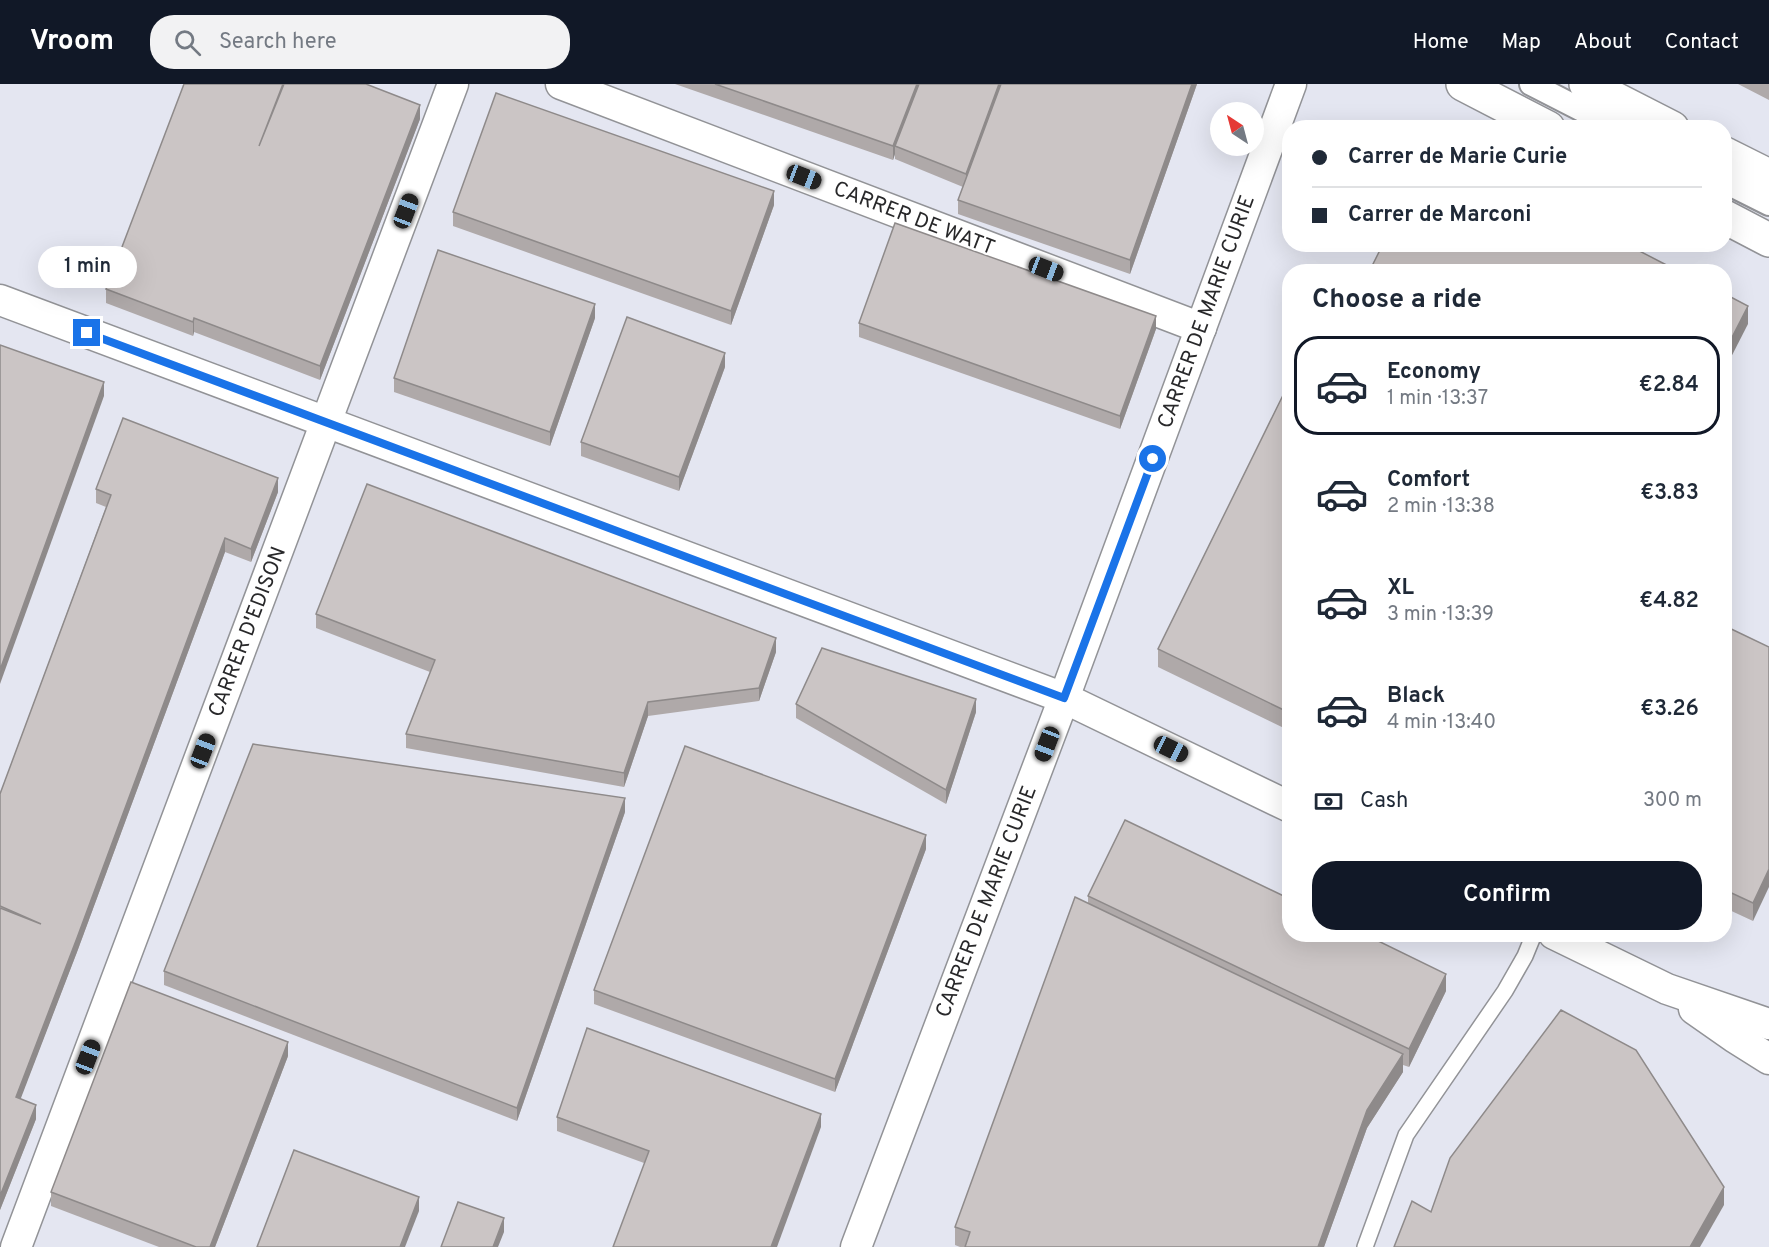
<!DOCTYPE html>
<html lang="en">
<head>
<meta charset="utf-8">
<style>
  :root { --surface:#fff; --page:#f2f2f3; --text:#1f2937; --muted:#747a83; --line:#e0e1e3; --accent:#111827 }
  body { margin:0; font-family:Overpass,sans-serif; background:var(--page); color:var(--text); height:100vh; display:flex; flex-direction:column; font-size:22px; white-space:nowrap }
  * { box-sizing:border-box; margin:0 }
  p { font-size:20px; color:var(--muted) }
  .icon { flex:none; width:33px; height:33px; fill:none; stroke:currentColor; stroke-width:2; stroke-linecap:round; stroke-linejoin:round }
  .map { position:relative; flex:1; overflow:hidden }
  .side { position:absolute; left:1282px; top:180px; width:450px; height:678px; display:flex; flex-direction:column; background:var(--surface); border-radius:24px; box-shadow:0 6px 24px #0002 }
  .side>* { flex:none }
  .guide { position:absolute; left:1282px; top:36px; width:450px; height:132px; border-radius:24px; box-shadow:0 6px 24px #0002; display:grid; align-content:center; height:132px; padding:0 30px; background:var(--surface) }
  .needle { width:39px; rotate:324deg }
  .fabs { position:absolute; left:1210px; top:18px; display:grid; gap:12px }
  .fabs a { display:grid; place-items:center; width:54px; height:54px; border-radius:50%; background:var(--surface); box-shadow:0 6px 24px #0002; font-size:30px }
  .end { position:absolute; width:27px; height:27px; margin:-14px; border:8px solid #1a73e8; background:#fff; box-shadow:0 0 0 3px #fff }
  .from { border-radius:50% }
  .bubble { position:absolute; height:42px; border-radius:21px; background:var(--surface); box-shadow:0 6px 24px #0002; font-size:20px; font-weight:600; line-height:42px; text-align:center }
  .car { position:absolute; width:18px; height:36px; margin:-18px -9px; border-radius:8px; box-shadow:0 0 4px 2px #0007; background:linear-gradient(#222 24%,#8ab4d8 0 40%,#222 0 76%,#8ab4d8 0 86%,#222 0) }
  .guide b { display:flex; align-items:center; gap:21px; height:57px; font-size:22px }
  .guide b+b { border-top:2px solid var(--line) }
  .guide i { width:15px; height:15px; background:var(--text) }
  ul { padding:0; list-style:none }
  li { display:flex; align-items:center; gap:18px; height:99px; margin:0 12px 9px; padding:0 18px; border:3px solid transparent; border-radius:24px }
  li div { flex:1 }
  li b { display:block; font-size:22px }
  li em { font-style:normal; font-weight:600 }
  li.selected { border-color:var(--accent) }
  li>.icon { width:54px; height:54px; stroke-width:1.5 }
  h2 { padding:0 30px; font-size:27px; line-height:72px }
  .pay { display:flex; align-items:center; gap:15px; height:66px; padding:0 30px; font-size:22px }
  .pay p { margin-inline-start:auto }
  .button { display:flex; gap:12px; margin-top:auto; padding:12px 30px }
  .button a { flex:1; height:69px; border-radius:24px; background:var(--accent); color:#fff; font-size:24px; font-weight:600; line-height:69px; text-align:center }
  header { display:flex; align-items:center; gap:36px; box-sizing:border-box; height:84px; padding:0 30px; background:var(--accent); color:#fff }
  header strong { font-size:28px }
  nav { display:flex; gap:33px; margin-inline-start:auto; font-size:21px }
  .search { width:420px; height:54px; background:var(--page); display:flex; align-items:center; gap:15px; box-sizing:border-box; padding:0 21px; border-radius:24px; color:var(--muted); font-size:22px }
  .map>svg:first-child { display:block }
  .built { fill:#e4e6f1; fill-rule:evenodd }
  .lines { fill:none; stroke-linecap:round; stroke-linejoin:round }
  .service-casing { stroke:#929397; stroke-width:18 }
  .pedestrian-casing { stroke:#929397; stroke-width:26 }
  .minor-casing { stroke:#929397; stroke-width:33 }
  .tertiary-casing { stroke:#929397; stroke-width:36 }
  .service { stroke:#fff; stroke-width:15 }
  .pedestrian { stroke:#fff; stroke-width:22 }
  .minor { stroke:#fff; stroke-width:30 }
  .tertiary { stroke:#fff; stroke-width:33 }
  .wall { fill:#afa9a9 }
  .shaded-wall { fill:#8e8a8a }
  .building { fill:#cbc5c5; stroke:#8e8a8a; stroke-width:1.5 }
  .route { stroke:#1a73e8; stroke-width:8 }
  .labels { text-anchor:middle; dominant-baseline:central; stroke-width:4.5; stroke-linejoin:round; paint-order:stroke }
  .street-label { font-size:21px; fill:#28282a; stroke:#fff }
</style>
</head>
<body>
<header>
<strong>Vroom</strong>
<div class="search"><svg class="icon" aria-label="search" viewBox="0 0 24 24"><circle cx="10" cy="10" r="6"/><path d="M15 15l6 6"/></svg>Search here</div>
<nav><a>Home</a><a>Map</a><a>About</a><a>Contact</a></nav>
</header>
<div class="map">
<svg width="1769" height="1163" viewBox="0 0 1769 1163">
  <rect width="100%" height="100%" fill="#f2f2f7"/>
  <path class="built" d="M0 0H1769V1163H0ZM1221 28H1254V62H1221ZM1290 44H1725V160H1290ZM1290 188H1725V850H1290Z"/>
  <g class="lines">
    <defs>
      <path id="service" d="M1365 1163 1406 1051 1505 907 1525 872 1534 850"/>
      <g id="pedestrian">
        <path d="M1531 0 1617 44"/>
        <path d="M1725 98 1769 120"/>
      </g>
      <g id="minor">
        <path d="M561 0 1201 244"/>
        <path d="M0 216 1064 614 1290 723"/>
        <path d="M1554 850 1667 905 1769 940"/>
        <path d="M1694 925 1734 953 1769 975"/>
        <path d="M16 1163 453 0"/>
        <path d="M856 1163 1064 614 1291 0"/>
      </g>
      <g id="tertiary">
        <path d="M1463 0 1548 44"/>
        <path d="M1586 0 1672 44"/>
        <path d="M1725 70 1769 92"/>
        <path d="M1725 133 1769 156"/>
      </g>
    </defs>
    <use href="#service" class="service-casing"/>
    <use href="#pedestrian" class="pedestrian-casing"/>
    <use href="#minor" class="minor-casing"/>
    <use href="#tertiary" class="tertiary-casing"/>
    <use href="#service" class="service"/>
    <use href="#pedestrian" class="pedestrian"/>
    <use href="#minor" class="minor"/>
    <use href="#tertiary" class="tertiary"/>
  </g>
  <g class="wall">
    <path d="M675 0H1197L1130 190 958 130V116L963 103 895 75V70L893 76Z"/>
    <path d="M1738 0H1769V16Z"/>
    <path d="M420 35 320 296 194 248 193 252 106 219V205Z"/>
    <path d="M774 121 731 241 453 142V128Z"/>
    <path d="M595 234 550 362 394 308V294Z"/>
    <path d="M859 239 1156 245 1120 345 859 253Z"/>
    <path d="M725 283 679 407 581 372V358Z"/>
    <path d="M1290 297V647L1158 583V565Z"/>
    <path d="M96 405 278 408 251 478 225 468 77 868 20 1015 36 1035 0 1126V710L106 423 96 419Z"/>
    <path d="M316 530 776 568 759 617 648 632 624 703 406 664V650L430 588 316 544Z"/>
    <path d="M1725 542 1769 563 1753 837 1725 824Z"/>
    <path d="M796 620 976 628 946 720 796 634Z"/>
    <path d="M625 728 517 1037 164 901V887Z"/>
    <path d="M926 765 835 1008 594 920V906Z"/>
    <path d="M1088 812 1446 907 1409 983 1403 981V988L1367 1044 1324 1163H960L955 1161V1143L1088 819Z"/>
    <path d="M288 972 215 1163H159L51 1122V1108Z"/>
    <path d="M557 1033 821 1043 644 1079 557 1047Z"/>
  </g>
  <g class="shaded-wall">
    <path d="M917 0H922L895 62V70L893 76V62Z"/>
    <path d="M999 0H1005L966 104V90Z"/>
    <path d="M1192 0H1197L1130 190V176Z"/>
    <path d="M420 21V35L320 296V282Z"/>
    <path d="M774 107V121L731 241V227Z"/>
    <path d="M595 220V234L550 362V348Z"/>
    <path d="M1748 222V240L1725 285V267Z"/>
    <path d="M1156 232V245L1120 345V332Z"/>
    <path d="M194 234V248L193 252V238Z"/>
    <path d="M725 269V283L679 407V393Z"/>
    <path d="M104 298V312L0 600V586Z"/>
    <path d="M278 394V408L251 478V465Z"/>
    <path d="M225 454V468L77 868 16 1027V1013Z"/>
    <path d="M776 554V568L759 617V604Z"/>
    <path d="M976 615V628L946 720V706Z"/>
    <path d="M648 618V632L624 703V689Z"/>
    <path d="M625 714V728L517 1037V1024Z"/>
    <path d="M926 751V765L835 1008V995Z"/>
    <path d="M1769 785V803L1753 837V819Z"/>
    <path d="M1446 890V907L1409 983V965Z"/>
    <path d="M288 958V972L215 1163H210Z"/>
    <path d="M1403 970V988L1367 1044 1324 1163H1318L1367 1026Z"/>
    <path d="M36 1021V1035L0 1126V1112Z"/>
    <path d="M821 1030V1043L777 1163H771Z"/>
    <path d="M1724 1103V1121L1700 1163H1690Z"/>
    <path d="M419 1113V1127L405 1163H400Z"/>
    <path d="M504 1134V1148L498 1163H493Z"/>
  </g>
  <g class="building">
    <path d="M184 0H283L259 62 284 0H366L420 21 320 282 194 234 193 238 106 205Z"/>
    <path d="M715 0H917L893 62Z"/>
    <path d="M919 0H999L966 90 895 62Z"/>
    <path d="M1001 0H1192L1130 176 958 116Z"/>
    <path d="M496 9 774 107 731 227 453 128Z"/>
    <path d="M895 139 1156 232 1120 332 859 239Z"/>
    <path d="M1383 160H1626L1680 188H1369Z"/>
    <path d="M438 166 595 220 550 348 394 294Z"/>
    <path d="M1725 210 1748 222 1725 267Z"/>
    <path d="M627 233 725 269 679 393 581 358Z"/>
    <path d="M0 261 104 298 0 586Z"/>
    <path d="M1290 297V629L1158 565Z"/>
    <path d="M123 334 278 394 251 465 225 454 77 854 16 1013 36 1021 0 1112V824L41 840 0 822V710L111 411 96 405Z"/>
    <path d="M367 400 776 554 759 604 648 618 624 689 406 650 435 576 316 530Z"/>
    <path d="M1725 542 1769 563V785L1753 819 1725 806Z"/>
    <path d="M822 564 976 615 946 706 796 620Z"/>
    <path d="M253 660 625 714 517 1024 164 887Z"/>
    <path d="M685 662 926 751 835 995 594 906Z"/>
    <path d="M1125 736 1290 815V850H1364L1446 890 1409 965 1088 812Z"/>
    <path d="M1075 813 1403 970 1367 1026 1318 1163H965L970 1148 955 1143Z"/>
    <path d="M131 898 288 958 210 1163H196L51 1108Z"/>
    <path d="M1561 926 1636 966 1724 1103 1690 1163H1394L1412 1117 1431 1128 1450 1074Z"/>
    <path d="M587 944 821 1030 771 1163H613L649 1067 557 1033Z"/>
    <path d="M294 1066 419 1113 400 1163H257Z"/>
    <path d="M458 1118 504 1134 493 1163H441Z"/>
  </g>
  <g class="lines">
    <path class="route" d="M87 249 1064 614 1153 375"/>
  </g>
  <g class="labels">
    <g class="street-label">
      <text transform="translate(914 135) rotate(21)">CARRER DE WATT</text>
      <text transform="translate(1207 228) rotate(-70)">CARRER DE MARIE CURIE</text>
      <text transform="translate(248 548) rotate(-69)">CARRER D'EDISON</text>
      <text transform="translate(987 818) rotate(-69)">CARRER DE MARIE CURIE</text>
    </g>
  </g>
</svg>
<div class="fabs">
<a><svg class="needle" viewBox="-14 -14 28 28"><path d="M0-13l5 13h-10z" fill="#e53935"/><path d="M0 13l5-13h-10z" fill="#747a83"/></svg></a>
</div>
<i class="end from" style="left:1153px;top:375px"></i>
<i class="end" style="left:87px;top:249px"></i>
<div class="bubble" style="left:38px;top:162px;width:99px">1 min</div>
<i class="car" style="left:804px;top:93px;rotate:111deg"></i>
<i class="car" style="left:406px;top:127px;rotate:21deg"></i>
<i class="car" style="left:1046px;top:185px;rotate:111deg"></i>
<i class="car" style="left:1047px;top:660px;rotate:201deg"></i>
<i class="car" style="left:1171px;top:665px;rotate:116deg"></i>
<i class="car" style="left:203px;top:667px;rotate:21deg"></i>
<i class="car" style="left:88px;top:973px;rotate:21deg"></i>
<div class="guide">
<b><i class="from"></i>Carrer de Marie Curie</b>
<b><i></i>Carrer de Marconi</b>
</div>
<section class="side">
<h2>Choose a ride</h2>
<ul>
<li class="selected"><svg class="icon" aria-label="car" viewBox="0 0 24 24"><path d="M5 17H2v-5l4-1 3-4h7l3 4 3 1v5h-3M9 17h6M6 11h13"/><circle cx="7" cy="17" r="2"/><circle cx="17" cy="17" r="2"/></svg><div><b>Economy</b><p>1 min · 13:37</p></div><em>€2.84</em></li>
<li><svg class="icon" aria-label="car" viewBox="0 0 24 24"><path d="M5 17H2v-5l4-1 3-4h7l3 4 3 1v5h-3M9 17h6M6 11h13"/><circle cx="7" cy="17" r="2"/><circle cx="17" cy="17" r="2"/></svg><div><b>Comfort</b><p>2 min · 13:38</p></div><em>€3.83</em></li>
<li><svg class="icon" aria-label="car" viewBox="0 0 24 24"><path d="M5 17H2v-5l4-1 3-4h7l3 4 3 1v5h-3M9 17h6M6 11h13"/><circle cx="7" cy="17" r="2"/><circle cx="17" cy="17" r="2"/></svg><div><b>XL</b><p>3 min · 13:39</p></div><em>€4.82</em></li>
<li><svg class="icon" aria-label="car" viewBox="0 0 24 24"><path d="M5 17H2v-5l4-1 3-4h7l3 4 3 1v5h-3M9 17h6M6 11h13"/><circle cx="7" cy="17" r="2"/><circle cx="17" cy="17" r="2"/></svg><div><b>Black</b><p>4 min · 13:40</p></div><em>€3.26</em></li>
</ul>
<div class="pay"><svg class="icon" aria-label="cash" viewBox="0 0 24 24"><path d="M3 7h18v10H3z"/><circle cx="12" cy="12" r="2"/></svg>Cash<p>300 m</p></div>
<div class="button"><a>Confirm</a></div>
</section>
</div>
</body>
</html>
